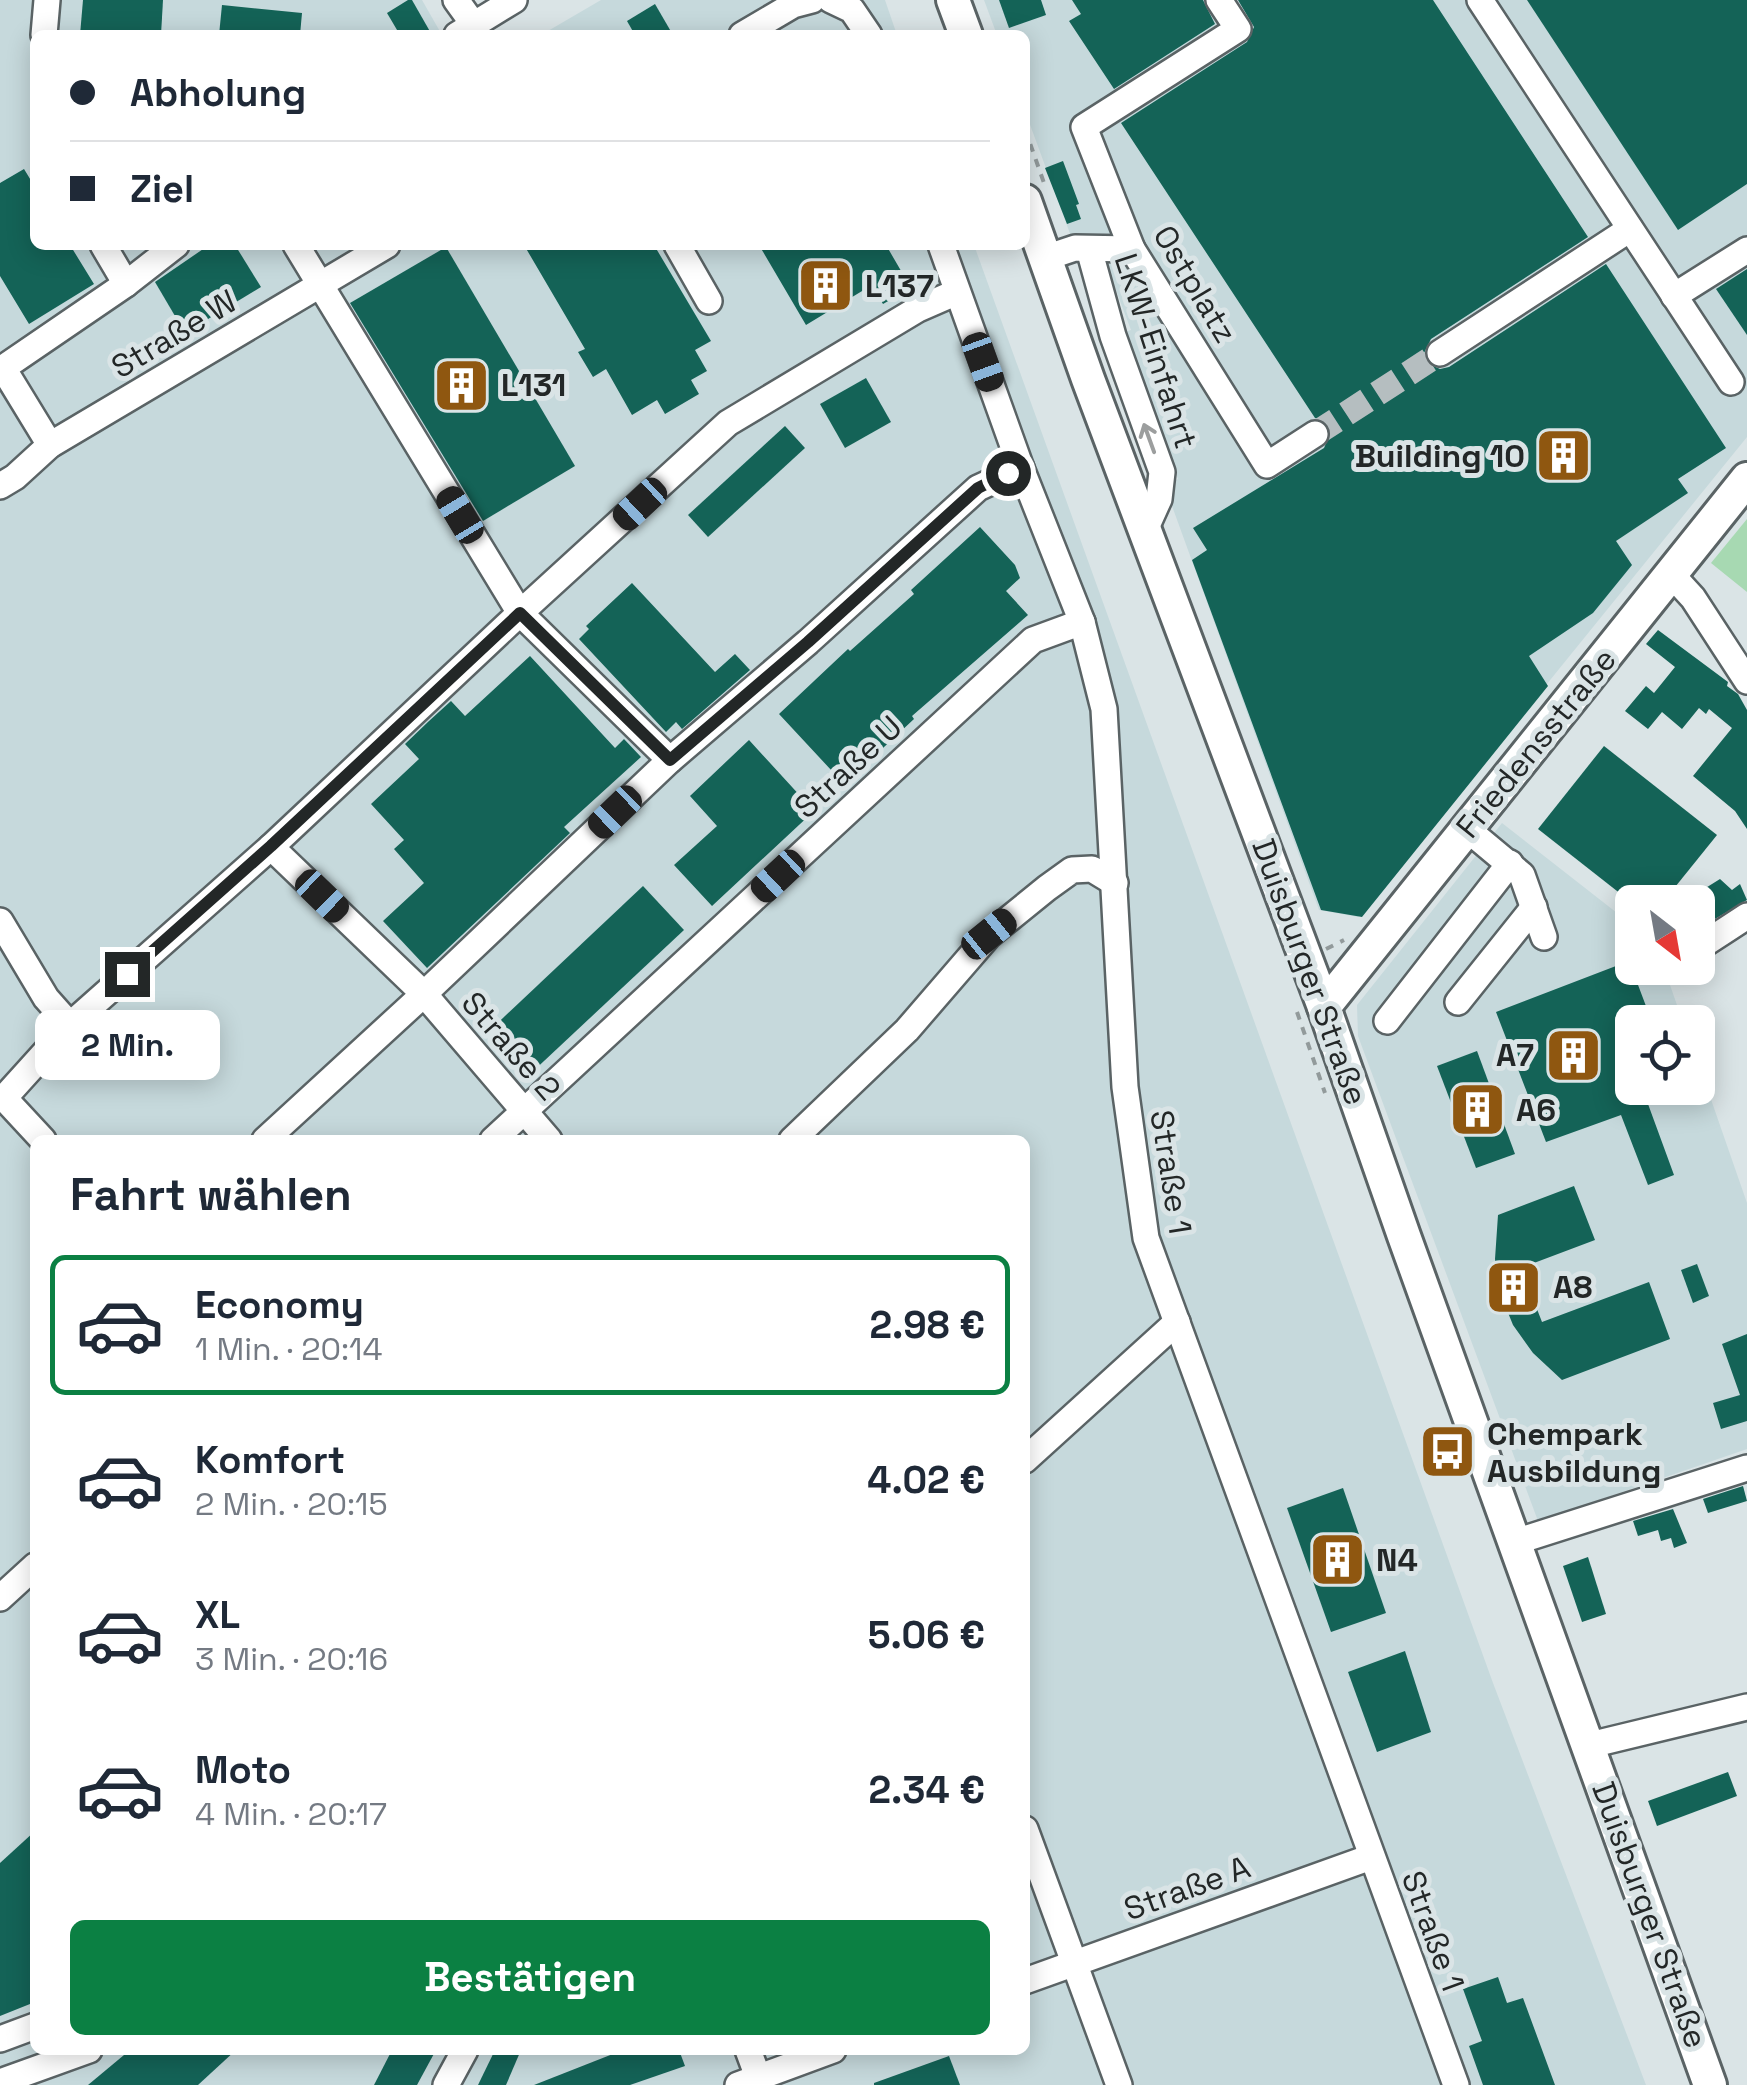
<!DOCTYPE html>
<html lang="de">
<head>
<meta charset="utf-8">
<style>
  :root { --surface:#fff; --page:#f6f6f7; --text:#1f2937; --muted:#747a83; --line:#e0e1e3; --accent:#0b8043 }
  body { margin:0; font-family:"Space Grotesk",sans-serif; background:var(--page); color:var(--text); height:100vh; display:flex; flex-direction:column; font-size:38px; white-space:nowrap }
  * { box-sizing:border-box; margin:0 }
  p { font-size:32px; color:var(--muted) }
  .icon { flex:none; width:55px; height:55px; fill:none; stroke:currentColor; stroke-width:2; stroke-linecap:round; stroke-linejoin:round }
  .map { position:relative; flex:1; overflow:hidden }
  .details { position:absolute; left:30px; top:1135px; width:1000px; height:920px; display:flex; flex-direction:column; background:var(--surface); border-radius:15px; box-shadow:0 5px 25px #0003 }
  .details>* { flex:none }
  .banner { position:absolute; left:30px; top:30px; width:1000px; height:220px; border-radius:15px; box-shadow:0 5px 25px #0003; display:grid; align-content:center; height:220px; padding:0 40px; background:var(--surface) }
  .needle { width:65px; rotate:149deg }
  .tools { position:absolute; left:1615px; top:885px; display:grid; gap:20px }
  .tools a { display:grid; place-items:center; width:100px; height:100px; border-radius:15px; background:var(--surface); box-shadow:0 5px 25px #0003; font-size:50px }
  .end { position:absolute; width:45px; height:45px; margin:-22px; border:12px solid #232727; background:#fff; box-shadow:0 0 0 5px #fff }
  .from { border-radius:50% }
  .bubble { position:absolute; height:70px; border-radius:15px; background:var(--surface); box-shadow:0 5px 25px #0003; font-size:32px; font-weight:700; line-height:70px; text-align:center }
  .car { position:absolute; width:30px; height:60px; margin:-30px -15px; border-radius:12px; box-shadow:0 0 8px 2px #0007; background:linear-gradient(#222 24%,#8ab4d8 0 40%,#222 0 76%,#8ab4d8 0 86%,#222 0) }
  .banner b { display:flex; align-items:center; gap:35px; height:95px; font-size:38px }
  .banner b+b { border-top:2px solid var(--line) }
  .banner i { width:25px; height:25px; background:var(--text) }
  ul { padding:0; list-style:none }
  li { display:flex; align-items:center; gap:30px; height:140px; margin:0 20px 15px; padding:0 20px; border:5px solid transparent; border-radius:15px }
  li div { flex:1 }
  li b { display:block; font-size:38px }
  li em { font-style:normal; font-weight:700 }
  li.selected { border-color:var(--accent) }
  li>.icon { width:90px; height:90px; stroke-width:1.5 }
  h2 { padding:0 40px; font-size:45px; line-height:120px }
  .action { display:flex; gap:20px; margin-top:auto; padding:20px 40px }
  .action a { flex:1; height:115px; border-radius:15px; background:var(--accent); color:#fff; font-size:40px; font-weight:700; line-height:115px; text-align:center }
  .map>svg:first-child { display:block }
  .built { fill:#c6d9dc; fill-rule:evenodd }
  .green { fill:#a7d9b2 }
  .building { fill:#146357 }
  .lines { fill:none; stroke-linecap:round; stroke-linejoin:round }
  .minor-tunnel { stroke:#b5bec0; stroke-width:25; stroke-dasharray:25 12; stroke-linecap:butt }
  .minor-casing { stroke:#5a6365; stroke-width:30 }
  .major-casing { stroke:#5a6365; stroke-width:38 }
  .path { stroke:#929a9b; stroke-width:4; stroke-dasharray:8 8; stroke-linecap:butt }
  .minor { stroke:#fff; stroke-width:25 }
  .major { stroke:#fff; stroke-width:32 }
  .oneway { stroke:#9c9e9e }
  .route { stroke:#232727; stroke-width:12 }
  .labels { text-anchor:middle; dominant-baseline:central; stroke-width:10; stroke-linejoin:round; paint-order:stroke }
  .street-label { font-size:32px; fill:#232727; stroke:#dae4e6 }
  .poi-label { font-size:32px; font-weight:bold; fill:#232727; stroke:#dae4e6; text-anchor:start }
</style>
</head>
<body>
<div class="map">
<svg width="1747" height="2085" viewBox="0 0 1747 2085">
  <rect width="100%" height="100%" fill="#dae4e6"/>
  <g class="built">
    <path d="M0 0H422L442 35H35V245H974L1493 1683 1646 2085H0ZM35 1140H1025V2050H35Z"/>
    <path d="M601 0H885L897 35H541Z"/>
    <path d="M984 0H1747V437L1358 917 1319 910 1168 495 1175 492 1172 482 1178 479 1125 332 1131 330 1112 280 1090 288 1025 111V35H997Z"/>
    <path d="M1502 823 1626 920 1632 919V968H1664L1683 1022H1632V1088H1698V1062L1747 1203V1449L1538 1521 1358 1036 1357 1005Z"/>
  </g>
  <path class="green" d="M1747 519V592L1711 563Z"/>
  <g class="building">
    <path d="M83 0H163L161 35H80Z"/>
    <path d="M408 0H412L432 35H400L387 13Z"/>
    <path d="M999 0H1041L1046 15 1009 28Z"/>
    <path d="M1072 0H1203L1215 24 1114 89 1069 21 1081 14Z"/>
    <path d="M1238 0H1433L1588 237 1431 339 1424 353 1427 363 1440 369 1449 367 1606 264 1726 448 1678 479 1688 493 1616 541 1632 565 1593 613 1529 656 1548 686 1362 917 1321 910 1192 560 1207 550 1193 528 1324 448 1331 432 1323 420 1315 418 1121 123 1247 42 1254 27Z"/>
    <path d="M1527 0H1747V184L1678 230Z"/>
    <path d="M655 4 673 35H635L627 21Z"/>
    <path d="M222 5 302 13 300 35H219Z"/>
    <path d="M1063 161 1079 204 1076 205 1081 219 1067 224 1045 168Z"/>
    <path d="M24 169 35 187V245H70L94 284 29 324 0 276V183Z"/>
    <path d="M209 245H235L261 287 185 333 155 282Z"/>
    <path d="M524 245H654L711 341 695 350 707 371 691 380 699 394 665 414 657 400 632 415 606 369 593 377 578 352 585 349Z"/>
    <path d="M759 245H886L911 288 883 304 872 285 806 325Z"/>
    <path d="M446 247 575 466 483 521 350 303Z"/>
    <path d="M1747 269V335L1716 289Z"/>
    <path d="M866 378 891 422 845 448 820 404Z"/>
    <path d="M785 426 805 448 708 537 688 515Z"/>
    <path d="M980 527 1015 565 1020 578 1006 591 1028 615 912 716 914 719 838 790 825 777 832 771 779 714 848 649 850 651 914 594 911 590Z"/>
    <path d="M632 583 715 672 735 654 750 670 682 729 676 722 666 732 579 639 589 629 586 626Z"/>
    <path d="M1658 630 1728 682 1727 686 1738 694 1747 710V829L1735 811 1693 776 1732 728 1709 709 1706 714 1699 708 1682 729 1662 712 1648 729 1625 711 1646 686 1654 693 1675 667 1646 644Z"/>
    <path d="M530 656 615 748 624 739 641 757 564 827 570 833 427 968 383 921 424 883 394 849 404 840 371 804 419 759 405 744 429 721 451 701 465 716Z"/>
    <path d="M749 740 814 811 712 906 674 865 717 826 690 796Z"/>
    <path d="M1604 746 1717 835 1663 902H1631L1538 829Z"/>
    <path d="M1720 879 1732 890 1740 884 1747 900 1698 929V906L1710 898 1704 889Z"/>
    <path d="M643 886 684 930 528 1076 487 1033Z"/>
    <path d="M1629 961 1652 1022H1632V1088L1687 1089 1648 1104 1674 1175 1648 1185 1621 1115 1546 1142 1496 1012Z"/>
    <path d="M1477 1051 1515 1154 1476 1168 1437 1066Z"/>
    <path d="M1574 1186 1595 1240 1521 1268 1542 1322 1649 1282 1670 1339 1562 1380 1533 1353 1513 1325 1500 1293 1495 1259 1498 1215Z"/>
    <path d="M1697 1264 1709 1296 1693 1303 1681 1270Z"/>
    <path d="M1747 1334V1421L1721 1429 1713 1403 1740 1395 1722 1344Z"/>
    <path d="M1743 1486 1747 1501 1708 1513 1703 1499Z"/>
    <path d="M1343 1488 1386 1613 1331 1632 1287 1508Z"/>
    <path d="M1673 1509 1687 1543 1674 1548 1671 1538 1661 1541 1658 1530 1638 1536 1633 1521Z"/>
    <path d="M1588 1557 1606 1614 1582 1622 1563 1566Z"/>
    <path d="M1405 1651 1431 1732 1377 1752 1348 1672Z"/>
    <path d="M1728 1772 1737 1796 1657 1826 1648 1801Z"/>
    <path d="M35 1831V2002L0 2016V1863Z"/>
    <path d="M1498 1977 1507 2003 1523 1998 1555 2085H1483L1469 2046 1482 2041 1463 1989Z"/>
    <path d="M130 2050H236L198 2085H88Z"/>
    <path d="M392 2050H436L417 2085H374Z"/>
    <path d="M495 2050H521L506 2085H478Z"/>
    <path d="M623 2050H679L685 2066 630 2085H534Z"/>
    <path d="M949 2056 960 2085H874V2083Z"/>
  </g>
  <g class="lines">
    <path class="minor-tunnel" d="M1315 434 1440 353"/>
    <defs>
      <g id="minor">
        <path d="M456 0 474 25"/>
        <path d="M831 0 852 10 869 35"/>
        <path d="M1219 0 1238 29 1084 127 1132 249 1267 465 1315 434"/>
        <path d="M1480 0 1731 382"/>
        <path d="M44 35 47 0"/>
        <path d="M457 35 514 0"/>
        <path d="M742 35 793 5 812 0"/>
        <path d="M103 245 126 284 176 245"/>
        <path d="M677 245 709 301"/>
        <path d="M941 245 1021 468 1082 622 1104 709 1125 1087 1146 1238 1456 2085"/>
        <path d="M1089 249 1113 336 1162 472 1159 499 1145 530"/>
        <path d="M1045 258 1075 248 1132 249"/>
        <path d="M1674 296 1747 250"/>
        <path d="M1440 353 1630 229"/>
        <path d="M50 445 3 368 126 284"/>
        <path d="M0 486 15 477 50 445 387 245"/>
        <path d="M1671 574 1693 598 1747 681"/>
        <path d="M670 760 808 642 978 488 1021 468"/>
        <path d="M1467 829 1522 875 1544 937"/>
        <path d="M271 847 424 994 670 760 520 613 728 423 918 309 957 292"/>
        <path d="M0 921 46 998 70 1025"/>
        <path d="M1698 948 1747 916"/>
        <path d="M1458 1002 1534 907"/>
        <path d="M1387 1021 1510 863"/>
        <path d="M43 1140 4 1098 70 1025 271 847 520 613 296 245"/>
        <path d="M265 1140 424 994 549 1140"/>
        <path d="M493 1140 1033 640 1082 622"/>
        <path d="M792 1140 907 1030 989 935 1047 888 1072 870 1092 869 1115 883"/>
        <path d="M1025 1460 1177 1322"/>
        <path d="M1515 1542 1747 1468"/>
        <path d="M0 1598 35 1566"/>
        <path d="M1590 1745 1747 1707"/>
        <path d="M1025 1829 1119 2085"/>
        <path d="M1025 1981 1371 1857"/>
        <path d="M0 2039 35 2026"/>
        <path d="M748 2050 761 2085"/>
        <path d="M0 2082 89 2050"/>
        <path d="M446 2085 465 2050"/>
        <path d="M738 2085 833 2050"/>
      </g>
      <g id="major">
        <path d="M953 0 966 35"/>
        <path d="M1025 201 1088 379 1324 1007 1404 1236 1710 2085"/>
        <path d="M1324 1007 1747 479"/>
      </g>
    </defs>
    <use href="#minor" class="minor-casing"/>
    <use href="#major" class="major-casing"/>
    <g class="path">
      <path d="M1025 129 1044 183"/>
      <path d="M1326 949 1344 940"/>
      <path d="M1297 1012 1325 1093"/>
    </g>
    <use href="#minor" class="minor"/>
    <use href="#major" class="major"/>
  </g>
  <defs><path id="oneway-shaft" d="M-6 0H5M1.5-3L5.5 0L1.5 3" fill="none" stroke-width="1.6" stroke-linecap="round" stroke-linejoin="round" transform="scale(2.5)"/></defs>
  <use class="oneway" href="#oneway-shaft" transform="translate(1149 438) rotate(-110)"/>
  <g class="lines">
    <path class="route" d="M127 974 271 846 520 613 670 760 808 642 978 488 1008 473"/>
  </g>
  <defs>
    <symbol id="building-square" viewBox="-11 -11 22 22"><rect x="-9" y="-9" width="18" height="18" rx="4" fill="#8f5710" stroke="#dae4e6"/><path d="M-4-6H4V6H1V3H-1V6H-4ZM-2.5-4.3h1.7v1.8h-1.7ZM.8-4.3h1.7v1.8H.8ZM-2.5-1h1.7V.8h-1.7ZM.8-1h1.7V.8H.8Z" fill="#fff"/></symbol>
    <symbol id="bus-square" viewBox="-11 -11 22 22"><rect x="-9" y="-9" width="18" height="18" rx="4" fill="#8f5710" stroke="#dae4e6"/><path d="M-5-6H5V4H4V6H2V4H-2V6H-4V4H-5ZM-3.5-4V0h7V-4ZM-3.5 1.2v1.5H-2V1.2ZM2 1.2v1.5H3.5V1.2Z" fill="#fff"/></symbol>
  </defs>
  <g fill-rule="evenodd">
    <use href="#building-square" x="794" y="254" width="63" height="63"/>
    <use href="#building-square" x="430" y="354" width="63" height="63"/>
    <use href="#building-square" x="1532" y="424" width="63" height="63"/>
    <use href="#building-square" x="1542" y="1024" width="63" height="63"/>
    <use href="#building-square" x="1446" y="1078" width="63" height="63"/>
    <use href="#building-square" x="1482" y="1256" width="63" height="63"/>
    <use href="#bus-square" x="1416" y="1420" width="63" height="63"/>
    <use href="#building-square" x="1306" y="1528" width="63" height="63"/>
  </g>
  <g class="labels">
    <g class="street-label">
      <text transform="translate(1195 284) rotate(59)">Ostplatz</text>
      <text transform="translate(174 334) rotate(-31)">Straße W</text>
      <text transform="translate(1156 351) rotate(72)">LKW-Einfahrt</text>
      <text transform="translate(1536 743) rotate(-51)">Friedensstraße</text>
      <text transform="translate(848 767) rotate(-43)">Straße U</text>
      <text transform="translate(1310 972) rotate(70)">Duisburger Straße</text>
      <text transform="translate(511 1046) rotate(49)">Straße 2</text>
      <text transform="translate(1171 1172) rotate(81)">Straße 1</text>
      <text transform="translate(1187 1888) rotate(-20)">Straße A</text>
      <text transform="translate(1650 1915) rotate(70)">Duisburger Straße</text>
      <text transform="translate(1433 1931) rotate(70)">Straße 1</text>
    </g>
    <g class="poi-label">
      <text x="865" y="286">L137</text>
      <text x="501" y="385">L131</text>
      <text x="1525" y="456" text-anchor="end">Building 10</text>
      <text x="1534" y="1055" text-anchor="end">A7</text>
      <text x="1516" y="1110">A6</text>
      <text x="1553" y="1287">A8</text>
      <text x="1487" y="1434">Chempark<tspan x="1487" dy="37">Ausbildung</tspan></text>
      <text x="1376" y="1560">N4</text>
    </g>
  </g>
</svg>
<div class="tools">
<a><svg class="needle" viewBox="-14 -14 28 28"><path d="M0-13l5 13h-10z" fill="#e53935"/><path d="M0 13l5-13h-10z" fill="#747a83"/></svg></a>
<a><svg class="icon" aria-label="locate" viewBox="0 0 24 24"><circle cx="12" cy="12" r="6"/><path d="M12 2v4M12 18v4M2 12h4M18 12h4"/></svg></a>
</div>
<i class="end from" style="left:1008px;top:473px"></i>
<i class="end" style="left:127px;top:974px"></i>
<div class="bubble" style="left:35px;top:1010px;width:185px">2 Min.</div>
<i class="car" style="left:983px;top:362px;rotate:160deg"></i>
<i class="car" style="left:640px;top:504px;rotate:227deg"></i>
<i class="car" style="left:460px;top:515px;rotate:329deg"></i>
<i class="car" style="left:615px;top:812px;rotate:226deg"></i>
<i class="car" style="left:778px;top:876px;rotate:227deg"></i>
<i class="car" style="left:322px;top:896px;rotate:134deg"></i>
<i class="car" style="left:989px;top:934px;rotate:51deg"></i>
<div class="banner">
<b><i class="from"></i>Abholung</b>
<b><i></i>Ziel</b>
</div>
<section class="details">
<h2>Fahrt wählen</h2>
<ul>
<li class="selected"><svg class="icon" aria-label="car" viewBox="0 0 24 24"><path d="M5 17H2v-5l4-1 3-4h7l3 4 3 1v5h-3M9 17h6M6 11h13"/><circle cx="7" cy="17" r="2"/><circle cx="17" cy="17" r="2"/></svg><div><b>Economy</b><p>1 Min. · 20:14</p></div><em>2.98 €</em></li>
<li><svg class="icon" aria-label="car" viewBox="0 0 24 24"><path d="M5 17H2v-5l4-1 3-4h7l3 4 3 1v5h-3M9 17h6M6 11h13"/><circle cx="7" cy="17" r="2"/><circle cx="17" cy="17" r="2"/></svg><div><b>Komfort</b><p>2 Min. · 20:15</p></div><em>4.02 €</em></li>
<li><svg class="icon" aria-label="car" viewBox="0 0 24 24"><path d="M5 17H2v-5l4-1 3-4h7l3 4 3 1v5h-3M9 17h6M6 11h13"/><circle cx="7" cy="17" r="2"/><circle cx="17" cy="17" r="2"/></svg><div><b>XL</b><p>3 Min. · 20:16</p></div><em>5.06 €</em></li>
<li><svg class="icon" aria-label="car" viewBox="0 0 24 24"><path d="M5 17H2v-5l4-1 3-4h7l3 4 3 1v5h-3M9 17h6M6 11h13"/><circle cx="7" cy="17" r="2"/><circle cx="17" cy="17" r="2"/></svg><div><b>Moto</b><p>4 Min. · 20:17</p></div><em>2.34 €</em></li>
</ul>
<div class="action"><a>Bestätigen</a></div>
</section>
</div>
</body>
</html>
